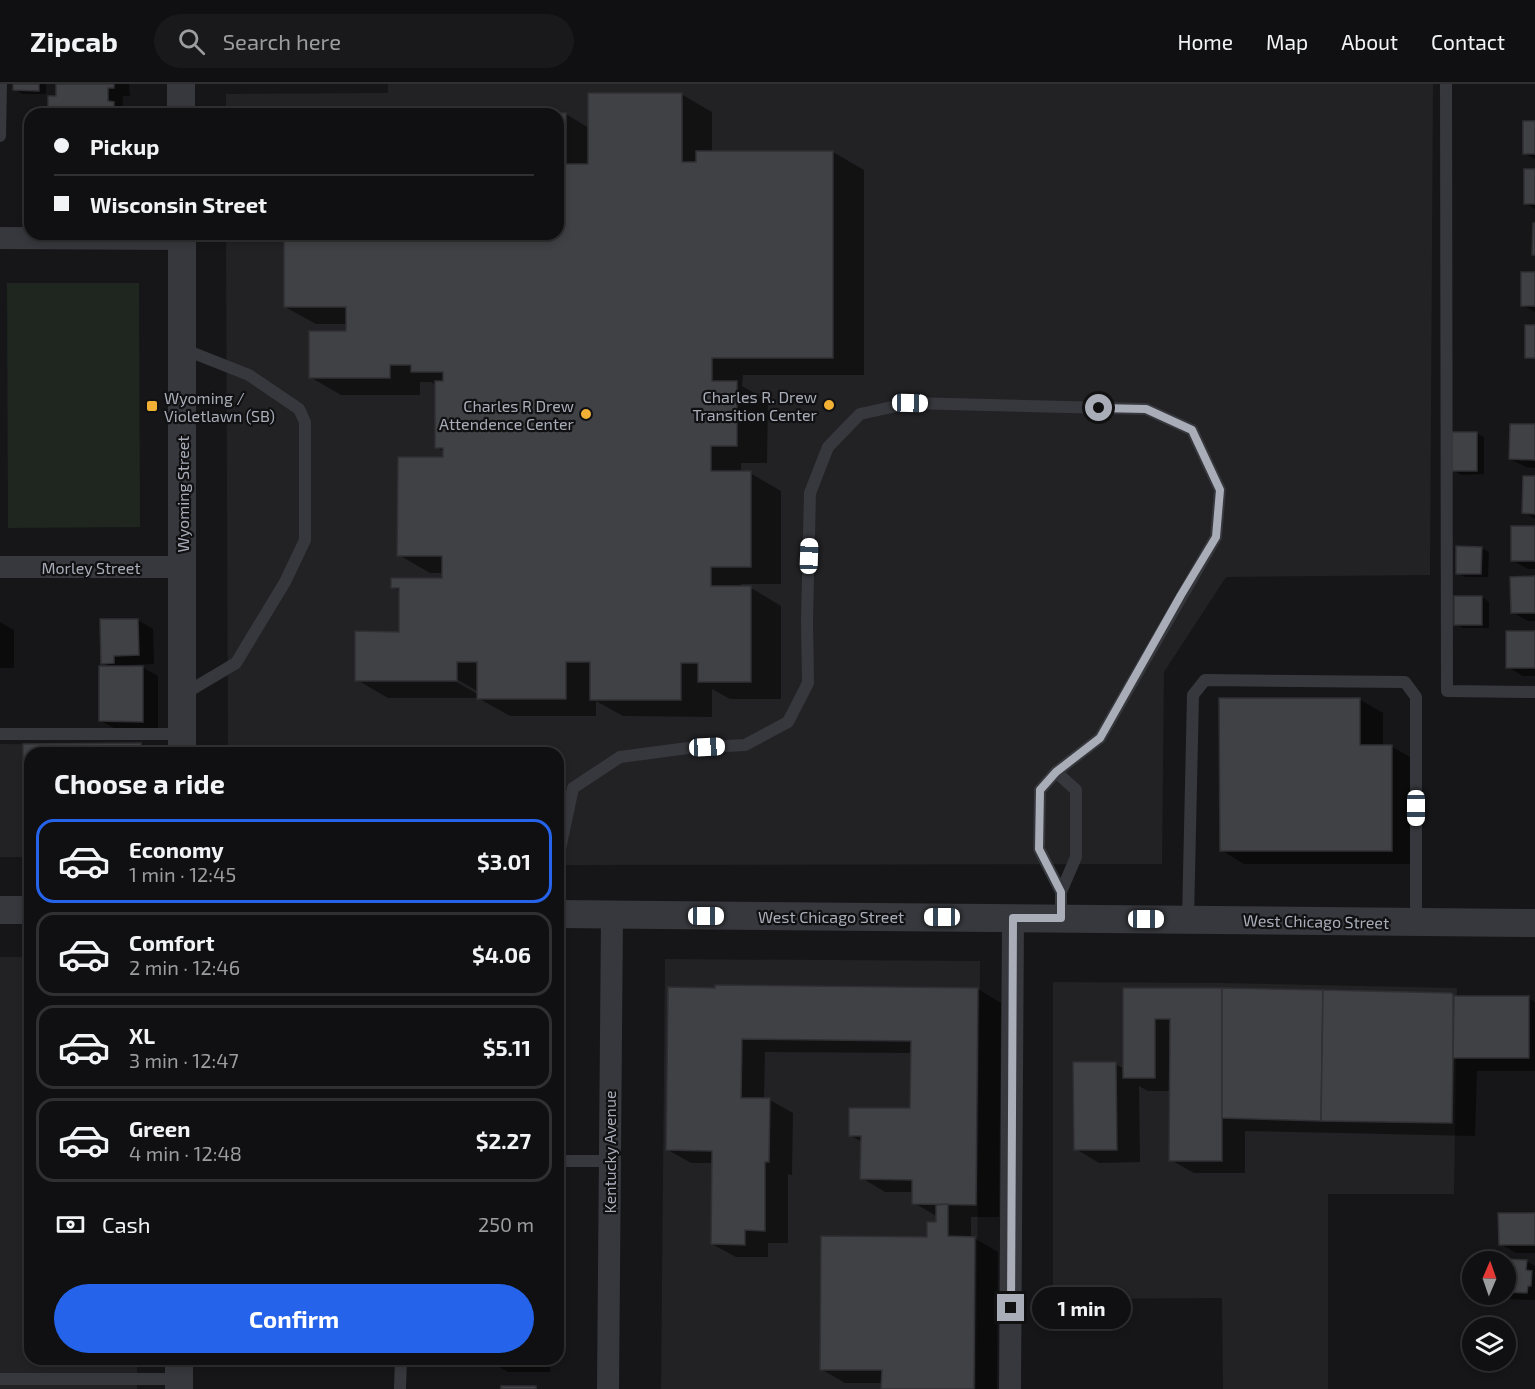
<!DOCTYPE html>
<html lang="en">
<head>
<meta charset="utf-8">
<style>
  :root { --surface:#101012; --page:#19191b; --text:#f1f3f6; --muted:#9c9d9f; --line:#303032; --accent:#2563eb }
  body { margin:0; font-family:"Exo 2",sans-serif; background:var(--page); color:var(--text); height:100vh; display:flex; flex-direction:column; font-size:22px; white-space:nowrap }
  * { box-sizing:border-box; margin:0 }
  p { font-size:20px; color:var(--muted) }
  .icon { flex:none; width:33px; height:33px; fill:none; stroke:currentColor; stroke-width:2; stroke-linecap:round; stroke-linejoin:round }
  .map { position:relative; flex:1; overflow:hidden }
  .details { position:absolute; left:24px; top:663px; width:540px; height:618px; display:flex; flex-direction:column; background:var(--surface); border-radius:18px; box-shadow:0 3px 9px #0003,0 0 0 2px var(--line) }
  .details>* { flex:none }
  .hud { position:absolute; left:24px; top:24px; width:540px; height:132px; border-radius:18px; box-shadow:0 3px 9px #0003,0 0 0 2px var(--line); display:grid; align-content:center; height:132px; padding:0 30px; background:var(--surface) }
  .needle { width:39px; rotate:2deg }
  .fabs { position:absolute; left:1462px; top:1167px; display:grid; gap:12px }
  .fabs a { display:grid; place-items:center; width:54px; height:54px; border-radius:50%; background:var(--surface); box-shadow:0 3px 9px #0003,0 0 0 2px var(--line); font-size:30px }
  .end { position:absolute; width:27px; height:27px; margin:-14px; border:8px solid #a8adb8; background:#111; box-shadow:0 0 0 3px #111 }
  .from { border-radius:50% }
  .bubble { position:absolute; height:42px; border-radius:21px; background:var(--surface); box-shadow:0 3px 9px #0003,0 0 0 2px var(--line); font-size:20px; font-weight:700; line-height:42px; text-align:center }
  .car { position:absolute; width:18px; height:36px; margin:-18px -9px; border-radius:8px; box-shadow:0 0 4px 2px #0007; background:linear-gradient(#fff 24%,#345 0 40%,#fff 0 76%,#345 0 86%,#fff 0) }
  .hud b { display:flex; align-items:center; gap:21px; height:57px; font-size:22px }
  .hud b+b { border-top:2px solid var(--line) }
  .hud i { width:15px; height:15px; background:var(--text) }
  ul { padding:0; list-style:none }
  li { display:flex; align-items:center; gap:18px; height:84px; margin:0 12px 9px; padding:0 18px; border:3px solid var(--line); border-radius:18px }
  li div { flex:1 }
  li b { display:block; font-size:22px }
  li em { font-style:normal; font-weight:700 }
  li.active { border-color:var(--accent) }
  li>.icon { width:54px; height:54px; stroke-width:1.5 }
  h2 { padding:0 30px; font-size:27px; line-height:72px }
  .pay { display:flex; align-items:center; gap:15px; height:66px; padding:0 30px; font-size:22px }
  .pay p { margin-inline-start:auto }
  .action { display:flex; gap:12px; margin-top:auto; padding:12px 30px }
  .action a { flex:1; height:69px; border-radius:36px; background:var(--accent); color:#fff; font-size:24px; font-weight:700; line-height:69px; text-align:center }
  header { display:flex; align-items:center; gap:36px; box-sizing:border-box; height:84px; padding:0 30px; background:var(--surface); border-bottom:2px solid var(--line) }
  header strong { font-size:28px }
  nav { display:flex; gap:33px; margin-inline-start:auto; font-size:21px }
  .search { width:420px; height:54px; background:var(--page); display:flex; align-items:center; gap:15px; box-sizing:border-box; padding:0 21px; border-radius:33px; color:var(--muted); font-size:22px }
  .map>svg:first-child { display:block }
  .built { fill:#222225 }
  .green { fill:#1e261f }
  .shadow { fill:#0007; fill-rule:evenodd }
  .building { fill:#404145; stroke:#303034; stroke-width:1.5 }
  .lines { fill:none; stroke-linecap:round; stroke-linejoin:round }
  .service { stroke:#37383d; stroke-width:12 }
  .minor { stroke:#37383d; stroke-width:22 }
  .tertiary { stroke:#37383d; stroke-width:28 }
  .route { stroke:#a8adb8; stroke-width:8 }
  .poi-dot { fill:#f2b134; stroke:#111113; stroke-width:2 }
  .labels { text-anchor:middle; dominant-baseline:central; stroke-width:4.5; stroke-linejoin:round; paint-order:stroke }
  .poi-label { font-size:16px; fill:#a8adb8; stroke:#111113; text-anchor:end }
  .street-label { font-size:16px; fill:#a8adb8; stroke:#111113 }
</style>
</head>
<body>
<header>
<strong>Zipcab</strong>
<div class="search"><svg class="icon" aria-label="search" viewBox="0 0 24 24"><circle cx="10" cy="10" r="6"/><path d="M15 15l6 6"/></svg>Search here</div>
<nav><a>Home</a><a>Map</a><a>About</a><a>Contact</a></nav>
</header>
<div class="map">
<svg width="1535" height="1305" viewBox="0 0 1535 1305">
  <rect width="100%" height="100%" fill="#161618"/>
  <g class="built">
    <path d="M388 0H1433L1430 491 1226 493 1164 588 1162 780 558 781V669H228L226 150H558V30H226V10L388 9Z"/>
    <path d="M0 660 137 661 30 669V773H0Z"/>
    <path d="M0 873H30V1275H137V1305H0Z"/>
    <path d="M665 875 980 877 976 1305H661Z"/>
    <path d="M1053 898 1223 899 1457 904 1454 1110H1328V1305H1223L1222 1214 1053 1215Z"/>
  </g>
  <path class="green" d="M7 199H139L140 443 8 444Z"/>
  <g class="shadow">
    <path d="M15 0H46V10H22L15 5Z"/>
    <path d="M58 0H129L130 12H123V25L129 28V30H54L49 28 58 13Z"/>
    <path d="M681 10 712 28V68H833L864 86V291H743L742 302 768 317 767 379H741V389H750L781 407V500H741V504H751L781 522V615H730L712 605V633L623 632 596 617V632H510L478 614H388L357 596 401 549V508L393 503 444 496V489H430L399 471 444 375 445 368 436 363V301L431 298H420V311H341L310 293 348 248V240H316L285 223V150H558V30H566L589 44ZM451 592 479 608V611L450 594Z"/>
    <path d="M1535 39V75L1524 69Z"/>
    <path d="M1535 86V125L1525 119Z"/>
    <path d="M1535 190V228L1522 221Z"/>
    <path d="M1535 342V384L1526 383 1510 375Z"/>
    <path d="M1476 349 1484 353V390L1461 391 1453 386Z"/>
    <path d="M1535 394V435L1524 428Z"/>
    <path d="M1535 444V485H1528L1512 476Z"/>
    <path d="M1481 464 1489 468 1488 493H1465L1457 489Z"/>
    <path d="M1535 494V537H1528L1512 528Z"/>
    <path d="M1482 513 1489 518V544H1463L1456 540Z"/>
    <path d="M138 536 153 545 154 580 130 581V583H142L158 592V646L116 645 101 637 110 583 103 579Z"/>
    <path d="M0 538 14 546V584H0Z"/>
    <path d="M1535 548V592H1523L1508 583Z"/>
    <path d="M1359 615 1383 629V662H1391L1415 676V780H1244L1221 766Z"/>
    <path d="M140 660 155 669H30V710L25 707 24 661Z"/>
    <path d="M717 902 978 905 1001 919 999 1133H971V1154H974L998 1168 997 1305H883V1299H845L821 1285 928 1154 938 1140V1133L914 1119V1108H885L862 1094V1058L850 1051 912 1026V969L765 968 764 1016H770L793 1029 792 1091 788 1090V1159H768V1173H736L712 1160 713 1079H691L668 1066Z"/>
    <path d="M1125 905 1450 910 1457 914H1528L1535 918V987H1477L1475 1052 1245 1047V1089H1194L1171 1076V1007H1148L1139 1002 1140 1078 1099 1079 1076 1065 1115 980 1125 985Z"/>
    <path d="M1535 1130V1169H1516L1500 1160Z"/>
    <path d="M1526 1177 1535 1182V1216L1497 1215 1489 1210H1506V1178Z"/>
    <path d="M275 1275H308V1278L279 1277Z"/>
    <path d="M492 1275H552H550V1288H508L492 1279Z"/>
  </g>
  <g class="building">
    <path d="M13 0H39V7L13 6Z"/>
    <path d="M56 0H114V4H108V17L114 18V28H48V12H56Z"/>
    <path d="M588 9H682V78H696V67H833V274H712V297H737V362H711V387H751V483H711V502H751V598H698V579H681V616H590V578H566V615H477V578H457V597H355V547L399 548V504H391V494H442V472H397L398 373H443V364H435V297H443V288H411V281H390V294H309V247H346V223H284V150H558V30H474V29H566V80H588Z"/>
    <rect x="1523" y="37" width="12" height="33"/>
    <rect x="1524" y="85" width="11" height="35"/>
    <path d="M1533 139H1535V171H1532Z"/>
    <rect x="1521" y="188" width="14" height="34"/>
    <rect x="1525" y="241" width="10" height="33"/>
    <path d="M1510 340H1535V376L1509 375Z"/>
    <rect x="1452" y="348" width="25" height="39"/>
    <path d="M1523 392H1535V430L1522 429Z"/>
    <rect x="1511" y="442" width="24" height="35"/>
    <path d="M1456 462 1482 463 1481 490H1456Z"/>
    <path d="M1535 492V529H1511L1510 493Z"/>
    <rect x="1454" y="512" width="28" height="29"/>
    <path d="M100 535H138L139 571 114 572V579L101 580Z"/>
    <rect x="1506" y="547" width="29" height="37"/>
    <path d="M99 582H143V638L99 637Z"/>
    <path d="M1219 614H1360V661H1392V767H1220Z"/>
    <path d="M141 659V669H30V708H23V660Z"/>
    <path d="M715 901 978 904 976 1121 912 1120V1096L860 1095 861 1052H849V1024H910L911 957 742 955 741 1014H770L769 1078H765V1147L745 1146V1161L711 1160 712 1067 666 1066 668 903 715 904Z"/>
    <path d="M1123 904H1222V1077H1169L1170 935H1155V994H1123Z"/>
    <path d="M1222 904 1323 906 1321 1037 1222 1034Z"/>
    <path d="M1323 906 1451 909 1453 910V974L1452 1039 1321 1037Z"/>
    <path d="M1454 912H1529V974H1453Z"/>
    <path d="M1073 978H1116L1117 1066H1074Z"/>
    <path d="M948 1120V1152L975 1153 974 1305H881L882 1286H820L821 1152 927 1153V1138H936V1121Z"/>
    <path d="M1498 1129H1535V1161H1499Z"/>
    <path d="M1481 1174 1527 1176 1526 1186 1532 1187 1531 1202H1528L1527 1209 1506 1208V1178H1481Z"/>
    <rect x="491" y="1275" width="44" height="5"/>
    <rect x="501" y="1302" width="35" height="3"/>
  </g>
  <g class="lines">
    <g class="service">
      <path d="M1446 0 1447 607 1535 608"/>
      <path d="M0 52 1 0"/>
      <path d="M183 265 249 291 299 325 305 338V456L285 498 236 579 184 610"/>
      <path d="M0 650H182"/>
      <path d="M1061 808 1039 765 1040 706 1056 688 1076 706V773L1061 808V834"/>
      <path d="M559 830 558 774 573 704 620 673 688 664 745 661 788 638 808 599 807 536 810 409 828 363 860 330 910 319 1146 325 1192 346 1220 406 1216 453 1100 654 1056 688"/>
      <path d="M1188 835 1193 611 1205 596 1405 598 1416 613V838"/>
      <path d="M558 1077H609"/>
      <path d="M0 1295H179"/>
      <path d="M400 1305 401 1275"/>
    </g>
    <g class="minor">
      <path d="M0 154 182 155"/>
      <path d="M0 483H182"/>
      <path d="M608 1305 612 831"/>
      <path d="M1010 1305 1013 834"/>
    </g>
    <g class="tertiary">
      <path d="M181 30V0"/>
      <path d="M182 150V669"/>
      <path d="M0 826H30"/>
      <path d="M558 830 1535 839"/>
      <path d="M179 1305V1275"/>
    </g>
  </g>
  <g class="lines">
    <path class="route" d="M1011 1224 1013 834H1061V808L1039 765 1040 706 1056 688 1100 654 1181 511 1216 453 1220 406 1192 346 1146 325 1099 324"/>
  </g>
  <g class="poi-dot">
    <circle cx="829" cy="321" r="6"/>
    <rect x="146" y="316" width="12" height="12" rx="3"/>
    <circle cx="586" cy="330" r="6"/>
  </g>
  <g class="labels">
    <g class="poi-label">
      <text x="817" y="312">Charles R. Drew<tspan x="817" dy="18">Transition Center</tspan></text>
      <text x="164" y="313" text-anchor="start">Wyoming /<tspan x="164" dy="18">Violetlawn (SB)</tspan></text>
      <text x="574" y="321">Charles R Drew<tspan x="574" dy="18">Attendence Center</tspan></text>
    </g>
    <g class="street-label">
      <text transform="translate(182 410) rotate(-90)">Wyoming Street</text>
      <text x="91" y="483">Morley Street</text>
      <text x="831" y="832">West Chicago Street</text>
      <text transform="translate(1316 837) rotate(1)">West Chicago Street</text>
      <text transform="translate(609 1068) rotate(-90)">Kentucky Avenue</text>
    </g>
  </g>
</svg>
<div class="fabs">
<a><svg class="needle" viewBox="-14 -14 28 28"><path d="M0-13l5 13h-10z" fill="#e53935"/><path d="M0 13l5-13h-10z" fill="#9c9d9f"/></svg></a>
<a><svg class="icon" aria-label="layers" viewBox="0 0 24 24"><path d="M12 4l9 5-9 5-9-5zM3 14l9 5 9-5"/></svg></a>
</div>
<i class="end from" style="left:1099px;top:324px"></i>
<i class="end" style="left:1011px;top:1224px"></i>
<div class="bubble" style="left:1032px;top:1203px;width:99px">1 min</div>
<i class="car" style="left:910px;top:319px;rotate:91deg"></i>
<i class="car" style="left:809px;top:472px;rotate:2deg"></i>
<i class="car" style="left:707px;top:663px;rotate:87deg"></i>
<i class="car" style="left:1416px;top:724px;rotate:180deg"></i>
<i class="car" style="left:706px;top:832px;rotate:90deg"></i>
<i class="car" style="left:942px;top:833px;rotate:270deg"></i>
<i class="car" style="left:1146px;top:835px;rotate:90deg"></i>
<div class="hud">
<b><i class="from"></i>Pickup</b>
<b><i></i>Wisconsin Street</b>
</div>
<section class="details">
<h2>Choose a ride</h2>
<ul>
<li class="active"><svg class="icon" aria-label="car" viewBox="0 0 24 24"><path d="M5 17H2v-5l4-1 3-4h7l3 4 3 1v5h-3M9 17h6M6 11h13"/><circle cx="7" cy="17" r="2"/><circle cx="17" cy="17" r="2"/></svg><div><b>Economy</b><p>1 min · 12:45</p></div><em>$3.01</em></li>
<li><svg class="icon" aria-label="car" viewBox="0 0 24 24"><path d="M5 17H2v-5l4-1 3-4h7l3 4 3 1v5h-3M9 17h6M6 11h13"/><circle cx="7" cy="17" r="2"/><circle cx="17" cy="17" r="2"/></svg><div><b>Comfort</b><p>2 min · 12:46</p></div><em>$4.06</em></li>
<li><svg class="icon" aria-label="car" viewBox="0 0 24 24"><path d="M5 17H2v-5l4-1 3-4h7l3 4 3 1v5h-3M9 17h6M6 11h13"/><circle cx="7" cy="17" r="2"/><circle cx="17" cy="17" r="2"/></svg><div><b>XL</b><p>3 min · 12:47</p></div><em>$5.11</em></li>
<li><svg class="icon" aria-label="car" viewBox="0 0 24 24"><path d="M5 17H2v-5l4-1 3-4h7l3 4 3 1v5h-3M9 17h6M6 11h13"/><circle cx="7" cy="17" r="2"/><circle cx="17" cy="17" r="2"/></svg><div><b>Green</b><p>4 min · 12:48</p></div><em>$2.27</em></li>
</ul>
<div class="pay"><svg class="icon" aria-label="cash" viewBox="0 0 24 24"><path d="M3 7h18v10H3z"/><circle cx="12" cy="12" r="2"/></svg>Cash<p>250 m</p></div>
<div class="action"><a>Confirm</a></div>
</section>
</div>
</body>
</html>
